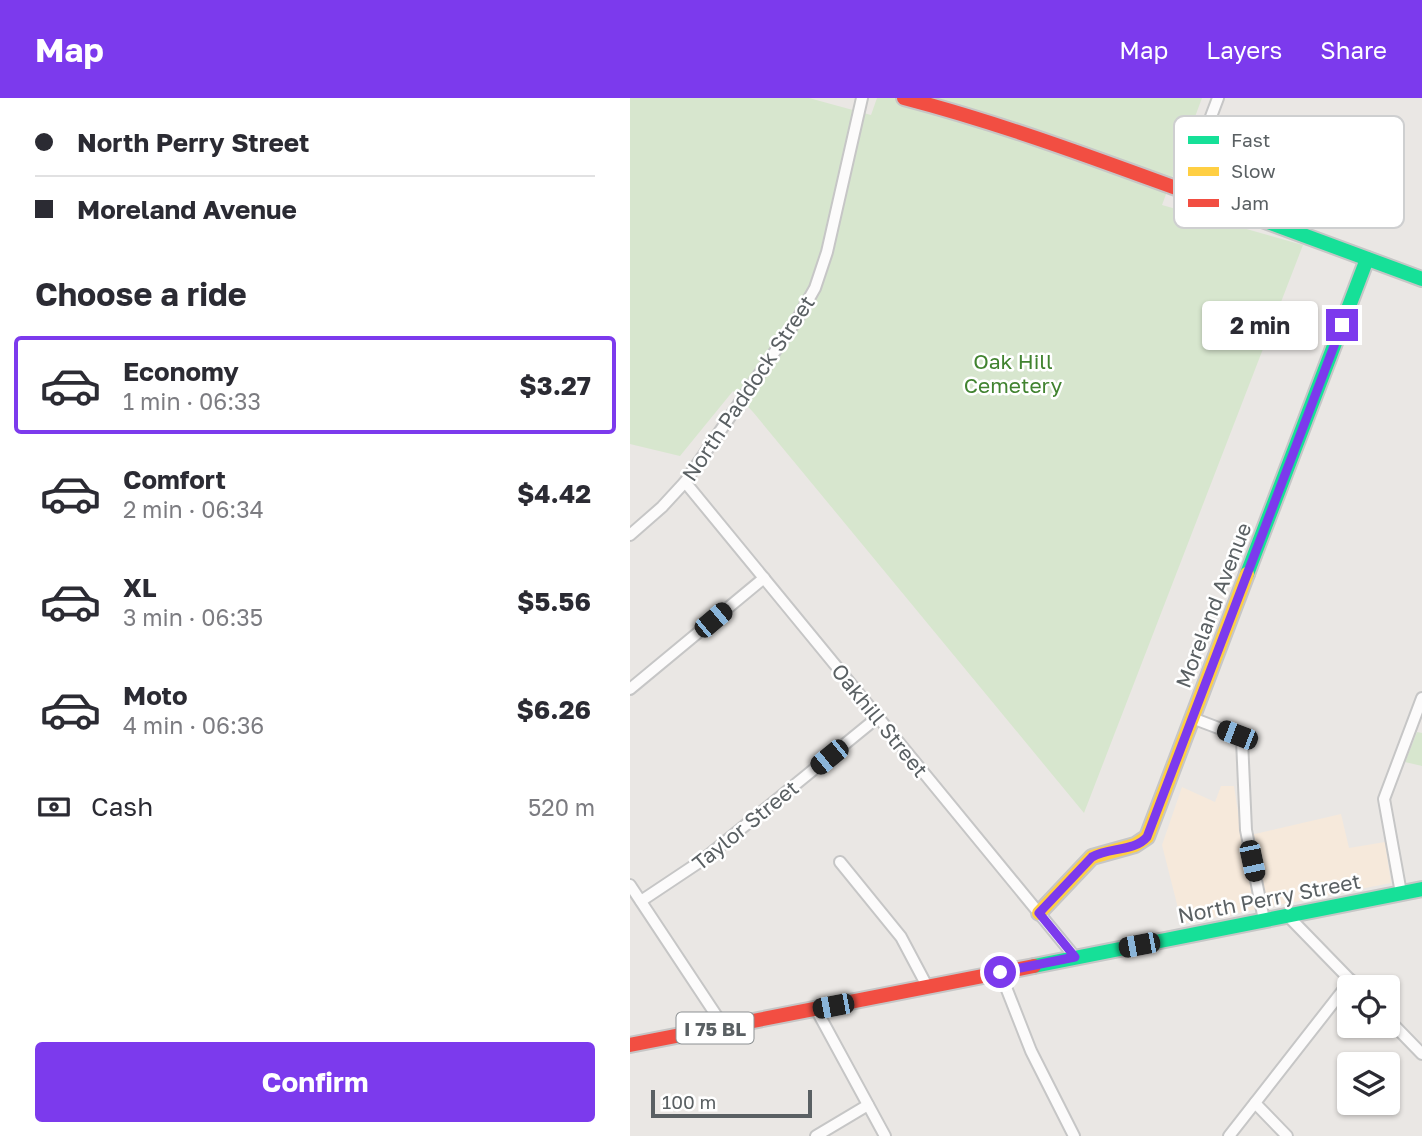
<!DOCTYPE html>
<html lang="en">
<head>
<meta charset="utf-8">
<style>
  :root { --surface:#fff; --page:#f2f2f3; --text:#2b2b33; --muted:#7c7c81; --line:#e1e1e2; --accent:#7c3aed }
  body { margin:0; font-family:"Golos Text",sans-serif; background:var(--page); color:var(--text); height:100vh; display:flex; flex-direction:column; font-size:26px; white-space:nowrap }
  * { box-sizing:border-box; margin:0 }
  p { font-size:23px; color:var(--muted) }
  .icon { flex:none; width:38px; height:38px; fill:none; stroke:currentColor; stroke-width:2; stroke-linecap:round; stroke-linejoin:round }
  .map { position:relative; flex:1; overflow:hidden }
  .panel { display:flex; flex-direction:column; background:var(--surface); width:630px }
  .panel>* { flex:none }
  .hud { display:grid; align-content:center; height:154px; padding:0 35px; background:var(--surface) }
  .buttons { position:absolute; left:707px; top:877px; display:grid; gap:14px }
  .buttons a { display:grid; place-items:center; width:63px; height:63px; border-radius:7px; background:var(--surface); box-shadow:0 2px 5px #0004; font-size:35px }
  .scale { position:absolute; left:21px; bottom:18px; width:161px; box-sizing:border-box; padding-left:7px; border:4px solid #5a6063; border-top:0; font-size:19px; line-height:24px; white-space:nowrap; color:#5a6063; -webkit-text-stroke:5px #fff; paint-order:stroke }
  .end { position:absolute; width:32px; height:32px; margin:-16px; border:9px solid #7c3aed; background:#fff; box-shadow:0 0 0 4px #fff }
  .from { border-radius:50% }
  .bubble { position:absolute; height:49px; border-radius:7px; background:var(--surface); box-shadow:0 2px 5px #0004; font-size:23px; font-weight:700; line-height:49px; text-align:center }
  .car { position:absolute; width:21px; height:42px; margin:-21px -10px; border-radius:9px; box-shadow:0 0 5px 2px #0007; background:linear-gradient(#222 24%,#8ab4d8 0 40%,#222 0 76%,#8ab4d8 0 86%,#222 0) }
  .hud b { display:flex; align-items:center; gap:24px; height:66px; font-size:26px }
  .hud b+b { border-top:2px solid var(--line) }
  .hud i { width:18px; height:18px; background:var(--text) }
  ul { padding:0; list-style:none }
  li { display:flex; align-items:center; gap:21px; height:98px; margin:0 14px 10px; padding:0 21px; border:4px solid transparent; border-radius:7px }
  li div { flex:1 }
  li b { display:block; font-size:26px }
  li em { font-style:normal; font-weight:700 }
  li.active { border-color:var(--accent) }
  li>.icon { width:63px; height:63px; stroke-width:1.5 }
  h2 { padding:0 35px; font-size:32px; line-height:84px }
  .pay { display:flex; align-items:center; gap:18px; height:77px; padding:0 35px; font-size:26px }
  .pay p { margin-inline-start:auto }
  .cta { display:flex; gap:14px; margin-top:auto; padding:14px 35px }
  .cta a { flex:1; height:80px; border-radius:7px; background:var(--accent); color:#fff; font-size:28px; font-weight:700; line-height:80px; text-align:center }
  header { display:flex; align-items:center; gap:42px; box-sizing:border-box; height:98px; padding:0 35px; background:var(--accent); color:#fff }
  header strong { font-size:33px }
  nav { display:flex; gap:38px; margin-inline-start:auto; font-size:24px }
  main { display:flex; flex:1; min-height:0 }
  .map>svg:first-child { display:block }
  .commercial { fill:#f6e9db }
  .green { fill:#d7e6ce }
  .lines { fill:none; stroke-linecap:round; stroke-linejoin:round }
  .street-casing { stroke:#c6c6c6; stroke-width:14 }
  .fast-casing { stroke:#c6c6c6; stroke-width:18 }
  .slow-casing { stroke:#c6c6c6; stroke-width:18 }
  .jam-casing { stroke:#c6c6c6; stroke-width:18 }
  .street { stroke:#fcfbfb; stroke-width:10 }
  .fast { stroke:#16e098; stroke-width:14 }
  .slow { stroke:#ffcf43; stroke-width:14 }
  .jam { stroke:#f24e42; stroke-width:14 }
  .route { stroke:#7c3aed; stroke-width:9 }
  .labels { text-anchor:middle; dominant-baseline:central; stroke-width:5; stroke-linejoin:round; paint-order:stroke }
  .shield { fill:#fff; stroke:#8c9092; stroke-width:2 }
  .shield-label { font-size:19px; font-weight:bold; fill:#5a6063 }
  .park-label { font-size:21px; fill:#418330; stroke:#fff }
  .street-label { font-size:21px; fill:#5a6063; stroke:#fff }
  .key { fill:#fff; stroke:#cecfd0; stroke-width:2 }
  .key-label { font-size:19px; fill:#5a6063 }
</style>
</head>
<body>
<header>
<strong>Map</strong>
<nav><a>Map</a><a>Layers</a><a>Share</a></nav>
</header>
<main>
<section class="panel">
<div class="hud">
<b><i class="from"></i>North Perry Street</b>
<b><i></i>Moreland Avenue</b>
</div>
<h2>Choose a ride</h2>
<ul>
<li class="active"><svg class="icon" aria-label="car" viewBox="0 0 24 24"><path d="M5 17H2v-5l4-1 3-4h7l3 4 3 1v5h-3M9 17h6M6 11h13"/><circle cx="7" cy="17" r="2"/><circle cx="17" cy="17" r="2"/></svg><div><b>Economy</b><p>1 min · 06:33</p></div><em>$3.27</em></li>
<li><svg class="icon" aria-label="car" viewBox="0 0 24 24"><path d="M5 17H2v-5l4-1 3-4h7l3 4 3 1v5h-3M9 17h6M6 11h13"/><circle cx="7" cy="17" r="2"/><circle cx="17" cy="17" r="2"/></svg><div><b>Comfort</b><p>2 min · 06:34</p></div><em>$4.42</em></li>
<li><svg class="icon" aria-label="car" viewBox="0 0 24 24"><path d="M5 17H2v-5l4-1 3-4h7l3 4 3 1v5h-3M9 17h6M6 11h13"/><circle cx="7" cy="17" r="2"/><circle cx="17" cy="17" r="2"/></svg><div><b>XL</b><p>3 min · 06:35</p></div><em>$5.56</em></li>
<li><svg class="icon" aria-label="car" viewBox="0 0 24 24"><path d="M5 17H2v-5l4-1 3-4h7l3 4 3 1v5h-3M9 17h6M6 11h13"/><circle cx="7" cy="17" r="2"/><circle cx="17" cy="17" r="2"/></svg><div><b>Moto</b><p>4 min · 06:36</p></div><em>$6.26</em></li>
</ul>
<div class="pay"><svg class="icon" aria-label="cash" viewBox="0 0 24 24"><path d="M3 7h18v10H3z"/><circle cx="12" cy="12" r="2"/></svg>Cash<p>520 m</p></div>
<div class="cta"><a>Confirm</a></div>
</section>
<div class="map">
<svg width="792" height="1038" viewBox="0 0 792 1038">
  <rect width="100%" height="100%" fill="#eae7e4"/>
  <path class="commercial" d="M591 688H604L612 739 711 716 719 750 755 744 761 785 552 826 532 747 552 689 585 704Z"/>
  <g class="green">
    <path d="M0 0H179L241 17 247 0H572L532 107 673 147 454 715 123 314 103 293 50 358 0 346Z"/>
    <path d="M787 634 792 635V668L775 664Z"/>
  </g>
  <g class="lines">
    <defs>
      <g id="street">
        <path d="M553 93 588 0"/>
        <path d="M55 384 445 859"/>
        <path d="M0 437 32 409 55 384 168 220 185 190 197 154 232 0"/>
        <path d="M0 591 134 480"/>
        <path d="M562 620 607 637 612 642 616 732 634 822"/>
        <path d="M210 764 271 839 297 888"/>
        <path d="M0 787 94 929"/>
        <path d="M771 795 754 701 792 600"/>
        <path d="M11 803 74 761 248 619"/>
        <path d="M658 818 727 889"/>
        <path d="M370 874 401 953 444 1038"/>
        <path d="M186 911 255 1038"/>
        <path d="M758 921 792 956"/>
        <path d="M625 1005 657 1038"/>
        <path d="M186 1038 238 1007"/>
        <path d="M599 1038 721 882"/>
      </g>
      <g id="fast">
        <path d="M554 93 792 181"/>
        <path d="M617 476 737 161"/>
        <path d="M404 868 792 791"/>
      </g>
      <path id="slow" d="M409 815 462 759 505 747 517 739 617 476"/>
      <g id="jam">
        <path d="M274 0C370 25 461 59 554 93"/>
        <path d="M0 947 404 868"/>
      </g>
    </defs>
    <use href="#street" class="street-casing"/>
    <use href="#fast" class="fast-casing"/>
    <use href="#slow" class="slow-casing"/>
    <use href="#jam" class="jam-casing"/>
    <use href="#street" class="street"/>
    <use href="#fast" class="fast"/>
    <use href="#slow" class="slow"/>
    <use href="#jam" class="jam"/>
  </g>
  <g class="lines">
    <path class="route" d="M370 874 445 859 409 815 462 759C479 749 504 754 517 739L712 227"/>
  </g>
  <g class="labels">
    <rect class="shield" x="46.5" y="914.5" width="77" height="31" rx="5"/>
    <g class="shield-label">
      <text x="85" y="930">I 75 BL</text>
    </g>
    <g class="park-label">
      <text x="383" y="263">Oak Hill<tspan x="383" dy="24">Cemetery</tspan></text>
    </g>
    <g class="street-label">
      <text transform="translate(118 290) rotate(-56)">North Paddock Street</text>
      <text transform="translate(583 507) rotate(-69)">Moreland Avenue</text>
      <text transform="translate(250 622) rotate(51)">Oakhill Street</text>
      <text transform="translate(115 727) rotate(-39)">Taylor Street</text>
      <text transform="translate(639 800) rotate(-11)">North Perry Street</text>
    </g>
  </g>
  <rect x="544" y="18" width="230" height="112" rx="10" class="key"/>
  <rect x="558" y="38" width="31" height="8" fill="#16e098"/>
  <rect x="558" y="69" width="31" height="9" fill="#ffcf43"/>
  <rect x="558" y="101" width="31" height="8" fill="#f24e42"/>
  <g class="key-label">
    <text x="601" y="49">Fast</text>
    <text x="601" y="80">Slow</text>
    <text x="601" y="112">Jam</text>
  </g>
</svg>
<div class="buttons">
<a><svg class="icon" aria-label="locate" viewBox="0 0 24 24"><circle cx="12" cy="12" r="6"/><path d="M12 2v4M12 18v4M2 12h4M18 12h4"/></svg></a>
<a><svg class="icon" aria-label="layers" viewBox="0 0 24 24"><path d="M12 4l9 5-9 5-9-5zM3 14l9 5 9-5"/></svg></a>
</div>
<div class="scale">100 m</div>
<i class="end from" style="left:370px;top:874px"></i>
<i class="end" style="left:712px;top:227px"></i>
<div class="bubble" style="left:572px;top:203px;width:116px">2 min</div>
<i class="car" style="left:83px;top:522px;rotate:50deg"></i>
<i class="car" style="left:607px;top:637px;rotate:291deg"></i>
<i class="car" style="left:199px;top:659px;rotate:231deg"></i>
<i class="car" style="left:622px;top:763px;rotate:168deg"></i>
<i class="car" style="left:509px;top:847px;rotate:259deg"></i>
<i class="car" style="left:203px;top:908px;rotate:259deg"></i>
</div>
</main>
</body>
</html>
